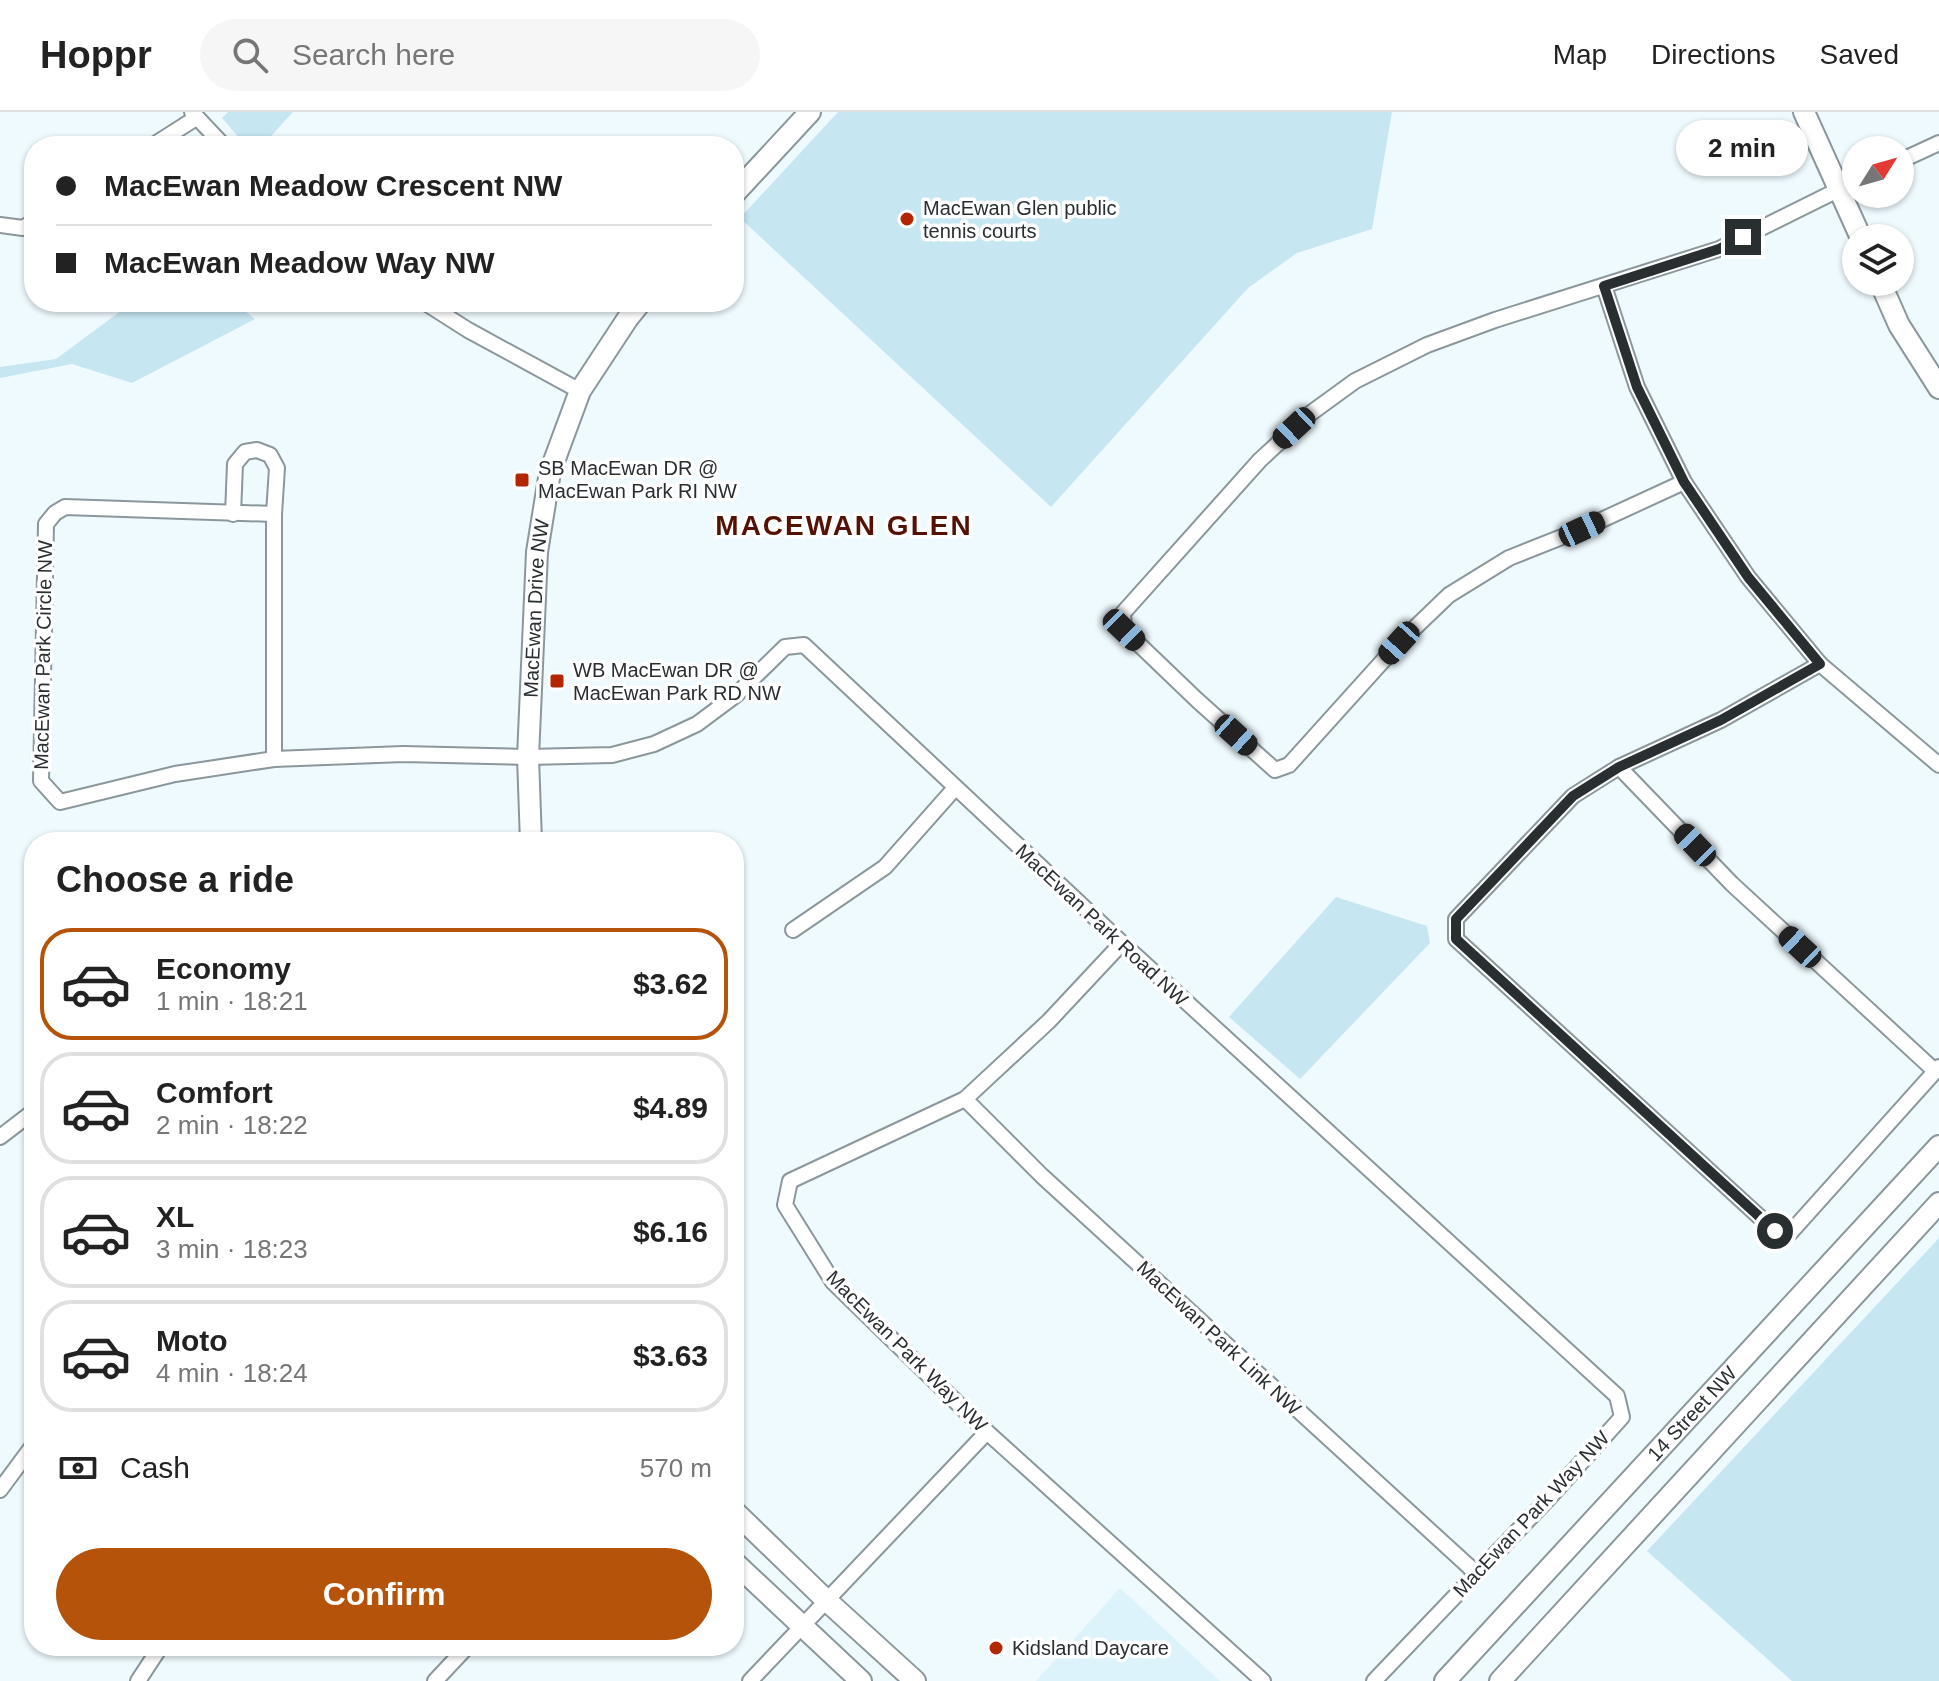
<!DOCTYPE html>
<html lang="en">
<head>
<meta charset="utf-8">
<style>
  :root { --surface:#fff; --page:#f6f6f6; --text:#222; --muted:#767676; --line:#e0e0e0; --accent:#b45309 }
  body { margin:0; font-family:Helvetica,sans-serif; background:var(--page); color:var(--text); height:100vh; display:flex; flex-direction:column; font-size:30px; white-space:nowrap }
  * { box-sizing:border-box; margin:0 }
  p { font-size:26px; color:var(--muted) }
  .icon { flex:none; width:44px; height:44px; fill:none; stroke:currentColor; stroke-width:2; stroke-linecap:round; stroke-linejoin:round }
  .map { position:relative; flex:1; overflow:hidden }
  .side { position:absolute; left:24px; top:720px; width:720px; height:824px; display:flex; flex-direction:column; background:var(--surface); border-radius:32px; box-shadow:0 2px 6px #0004 }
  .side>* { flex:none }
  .guide { position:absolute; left:24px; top:24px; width:720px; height:176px; border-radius:32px; box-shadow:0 2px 6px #0004; display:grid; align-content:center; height:176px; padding:0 32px; background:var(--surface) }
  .needle { width:52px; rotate:53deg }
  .tools { position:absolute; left:1842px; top:24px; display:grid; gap:16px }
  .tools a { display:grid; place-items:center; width:72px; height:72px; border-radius:50%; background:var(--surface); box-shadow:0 2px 6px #0004; font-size:40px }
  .end { position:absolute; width:36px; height:36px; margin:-18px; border:10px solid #292e30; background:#fff; box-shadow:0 0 0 4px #fff }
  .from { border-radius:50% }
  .bubble { position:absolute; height:56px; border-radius:28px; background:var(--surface); box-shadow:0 2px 6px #0004; font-size:26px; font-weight:700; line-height:56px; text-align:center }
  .car { position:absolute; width:24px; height:48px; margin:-24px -12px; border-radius:10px; box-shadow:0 0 6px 2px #0007; background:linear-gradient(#222 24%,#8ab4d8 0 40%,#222 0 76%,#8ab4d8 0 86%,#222 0) }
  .guide b { display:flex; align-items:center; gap:28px; height:76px; font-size:30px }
  .guide b+b { border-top:2px solid var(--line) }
  .guide i { width:20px; height:20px; background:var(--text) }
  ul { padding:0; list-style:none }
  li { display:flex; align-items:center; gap:24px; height:112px; margin:0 16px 12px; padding:0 16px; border:4px solid var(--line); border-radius:32px }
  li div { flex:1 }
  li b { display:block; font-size:30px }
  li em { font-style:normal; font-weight:700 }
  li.selected { border-color:var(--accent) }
  li>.icon { width:72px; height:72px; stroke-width:1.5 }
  h2 { padding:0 32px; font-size:36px; line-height:96px }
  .pay { display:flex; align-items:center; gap:20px; height:88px; padding:0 32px; font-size:30px }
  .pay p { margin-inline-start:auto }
  .button { display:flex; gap:16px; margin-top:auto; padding:16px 32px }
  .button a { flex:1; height:92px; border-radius:48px; background:var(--accent); color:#fff; font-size:32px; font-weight:700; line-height:92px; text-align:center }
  header { display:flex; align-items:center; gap:48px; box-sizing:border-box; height:112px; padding:0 40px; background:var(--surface); border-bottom:2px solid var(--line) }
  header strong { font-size:38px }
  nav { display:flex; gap:44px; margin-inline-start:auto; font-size:28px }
  .search { width:560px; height:72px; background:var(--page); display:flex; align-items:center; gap:20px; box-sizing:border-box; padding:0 28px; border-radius:44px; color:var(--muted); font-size:30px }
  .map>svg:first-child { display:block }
  .built { fill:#ddf3fb }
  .green { fill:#c6e6f2 }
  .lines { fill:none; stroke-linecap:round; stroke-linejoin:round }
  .street-casing { stroke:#8b979c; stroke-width:18 }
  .secondary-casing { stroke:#8b979c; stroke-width:24 }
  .street { stroke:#fff; stroke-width:14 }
  .secondary { stroke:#fff; stroke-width:20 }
  .route { stroke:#292e30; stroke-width:10 }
  .poi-dot { fill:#b22600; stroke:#fff; stroke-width:3 }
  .labels { text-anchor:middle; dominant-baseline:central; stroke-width:7; stroke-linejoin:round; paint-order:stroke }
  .poi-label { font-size:20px; fill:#292e30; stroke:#fff; text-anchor:start }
  .street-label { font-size:20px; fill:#292e30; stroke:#fff }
  .district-label { font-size:28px; font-weight:bold; letter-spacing:2px; fill:#551204; stroke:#fff }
</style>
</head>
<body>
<header>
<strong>Hoppr</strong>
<div class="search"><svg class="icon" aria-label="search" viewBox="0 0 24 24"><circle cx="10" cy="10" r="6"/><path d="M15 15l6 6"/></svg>Search here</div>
<nav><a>Map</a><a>Directions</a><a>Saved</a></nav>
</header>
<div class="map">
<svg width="1939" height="1569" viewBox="0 0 1939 1569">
  <rect width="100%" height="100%" fill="#effafe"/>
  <path class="built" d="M1120 1476 1220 1569H1036Z"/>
  <g class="green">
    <path d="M228 0H293L262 34H246L222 6Z"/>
    <path d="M838 0H1392L1372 117 1297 141 1248 176 1051 395 740 106Z"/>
    <path d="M133 190H234L255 207 132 271 72 252 0 266V255L56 247Z"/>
    <path d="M1336 785 1427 814 1430 831 1300 967 1229 905Z"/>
    <path d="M1939 1126V1569H1792L1647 1439Z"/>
  </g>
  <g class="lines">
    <defs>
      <g id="street">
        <path d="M192 0 224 34"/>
        <path d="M152 34 196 6"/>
        <path d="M1900 49 1939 31"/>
        <path d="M0 113 23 116 34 109"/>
        <path d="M1604 174 1637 275 1684 370 1748 465 1820 552 1939 653"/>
        <path d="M424 190 468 218 580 279"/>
        <path d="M1684 370 1582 417 1509 446 1449 483 1399 531 1289 653 1275 658 1197 588 1124 518 1123 501 1260 348 1311 301 1355 269 1427 233 1495 208 1719 137 1856 69"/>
        <path d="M65 395 274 402V647L175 662 60 690 41 669 46 412 55 401Z"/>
        <path d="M233 402 235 352 245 340 257 338 270 343 277 356 274 402"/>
        <path d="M1820 552 1721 608 1619 655 1573 684 1456 807V827L1775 1119 1790 1121 1939 955"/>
        <path d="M274 647 403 642 528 645 612 643 654 632 697 612 736 583 785 535 804 533 1122 831 1617 1284 1622 1305 1550 1385 1374 1569"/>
        <path d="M1619 655 1732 772 1935 959"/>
        <path d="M793 818 885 755 955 676"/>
        <path d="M1122 831 1049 909 965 987 790 1069 785 1093 833 1170 987 1320 1263 1569"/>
        <path d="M965 987 1042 1064 1476 1461"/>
        <path d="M0 1025 34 999"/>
        <path d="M0 1378 34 1332"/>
        <path d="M138 1569 161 1534"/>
        <path d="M435 1569 465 1537"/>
        <path d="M750 1569 987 1320"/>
      </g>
      <g id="secondary">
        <path d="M1804 0 1861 126"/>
        <path d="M734 82 810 0"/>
        <path d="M1880 170 1899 213 1939 276"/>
        <path id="s1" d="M531 730 528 645 537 440 550 360 580 279 628 206 641 190"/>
        <path d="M734 1399 826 1488 915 1569"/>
        <path d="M734 1450 861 1569"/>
        <path id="s2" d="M1445 1569 1939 1034"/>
        <path d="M1500 1569 1939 1091"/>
      </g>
    </defs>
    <use href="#street" class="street-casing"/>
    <use href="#secondary" class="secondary-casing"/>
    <use href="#street" class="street"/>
    <use href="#secondary" class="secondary"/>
  </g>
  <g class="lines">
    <path class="route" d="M1743 125 1719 137 1604 174 1637 275 1684 370 1748 465 1820 552 1721 608 1619 655 1573 684 1456 807V827L1775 1119"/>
  </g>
  <g class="poi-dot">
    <circle cx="907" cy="107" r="8"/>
    <rect x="514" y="360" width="16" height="16" rx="4"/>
    <rect x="549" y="561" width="16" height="16" rx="4"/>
    <circle cx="996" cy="1536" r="8"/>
  </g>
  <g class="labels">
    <g class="poi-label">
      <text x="923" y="96">MacEwan Glen public<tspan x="923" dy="23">tennis courts</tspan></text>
      <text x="538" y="356">SB MacEwan DR @<tspan x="538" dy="23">MacEwan Park RI NW</tspan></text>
      <text x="573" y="558">WB MacEwan DR @<tspan x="573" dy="23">MacEwan Park RD NW</tspan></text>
      <text x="1012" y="1536">Kidsland Daycare</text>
    </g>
    <g class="street-label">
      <text stroke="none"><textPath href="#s1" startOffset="234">MacEwan Drive NW</textPath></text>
      <text transform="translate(43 543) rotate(-89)">MacEwan Park Circle NW</text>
      <text transform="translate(1102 813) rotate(43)">MacEwan Park Road NW</text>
      <text transform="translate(1219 1226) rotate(43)">MacEwan Park Link NW</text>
      <text transform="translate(907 1239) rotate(45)">MacEwan Park Way NW</text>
      <text stroke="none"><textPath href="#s2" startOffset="364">14 Street NW</textPath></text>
      <text transform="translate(1531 1402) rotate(-47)">MacEwan Park Way NW</text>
    </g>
    <g class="district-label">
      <text x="844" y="413">MACEWAN GLEN</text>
    </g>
  </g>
</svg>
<div class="tools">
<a><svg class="needle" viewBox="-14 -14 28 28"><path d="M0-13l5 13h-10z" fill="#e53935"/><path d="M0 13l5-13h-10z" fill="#767676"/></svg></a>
<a><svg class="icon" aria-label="layers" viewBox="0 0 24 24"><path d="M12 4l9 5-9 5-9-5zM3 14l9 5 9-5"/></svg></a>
</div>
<i class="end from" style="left:1775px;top:1119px"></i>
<i class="end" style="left:1743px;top:125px"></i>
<div class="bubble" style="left:1676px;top:8px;width:132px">2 min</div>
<i class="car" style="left:1294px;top:316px;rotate:227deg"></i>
<i class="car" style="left:1582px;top:417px;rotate:65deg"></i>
<i class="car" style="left:1124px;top:518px;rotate:134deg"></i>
<i class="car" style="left:1399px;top:531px;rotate:222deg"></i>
<i class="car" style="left:1236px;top:623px;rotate:132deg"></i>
<i class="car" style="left:1695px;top:733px;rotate:316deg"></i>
<i class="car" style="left:1800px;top:835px;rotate:313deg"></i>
<div class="guide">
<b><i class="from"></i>MacEwan Meadow Crescent NW</b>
<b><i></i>MacEwan Meadow Way NW</b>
</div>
<section class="side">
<h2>Choose a ride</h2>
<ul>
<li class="selected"><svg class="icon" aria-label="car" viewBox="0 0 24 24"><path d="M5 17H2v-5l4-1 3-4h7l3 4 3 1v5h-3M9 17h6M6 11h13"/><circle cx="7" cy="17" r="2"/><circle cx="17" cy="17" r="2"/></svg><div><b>Economy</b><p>1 min · 18:21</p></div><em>$3.62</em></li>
<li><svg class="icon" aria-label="car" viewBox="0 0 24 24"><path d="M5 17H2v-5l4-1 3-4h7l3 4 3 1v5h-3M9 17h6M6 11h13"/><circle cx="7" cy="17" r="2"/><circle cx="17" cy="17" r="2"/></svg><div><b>Comfort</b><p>2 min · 18:22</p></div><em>$4.89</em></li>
<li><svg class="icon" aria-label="car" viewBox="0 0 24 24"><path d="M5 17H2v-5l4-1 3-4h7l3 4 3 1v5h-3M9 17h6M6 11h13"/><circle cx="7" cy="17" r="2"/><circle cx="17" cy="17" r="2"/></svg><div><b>XL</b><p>3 min · 18:23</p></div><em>$6.16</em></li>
<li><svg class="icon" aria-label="car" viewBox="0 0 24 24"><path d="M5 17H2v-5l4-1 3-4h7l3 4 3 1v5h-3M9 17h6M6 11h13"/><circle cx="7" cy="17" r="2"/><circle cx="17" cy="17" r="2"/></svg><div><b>Moto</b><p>4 min · 18:24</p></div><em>$3.63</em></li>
</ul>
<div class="pay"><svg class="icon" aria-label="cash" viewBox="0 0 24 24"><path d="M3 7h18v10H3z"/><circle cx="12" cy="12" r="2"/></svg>Cash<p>570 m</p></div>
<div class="button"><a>Confirm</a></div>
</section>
</div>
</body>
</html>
